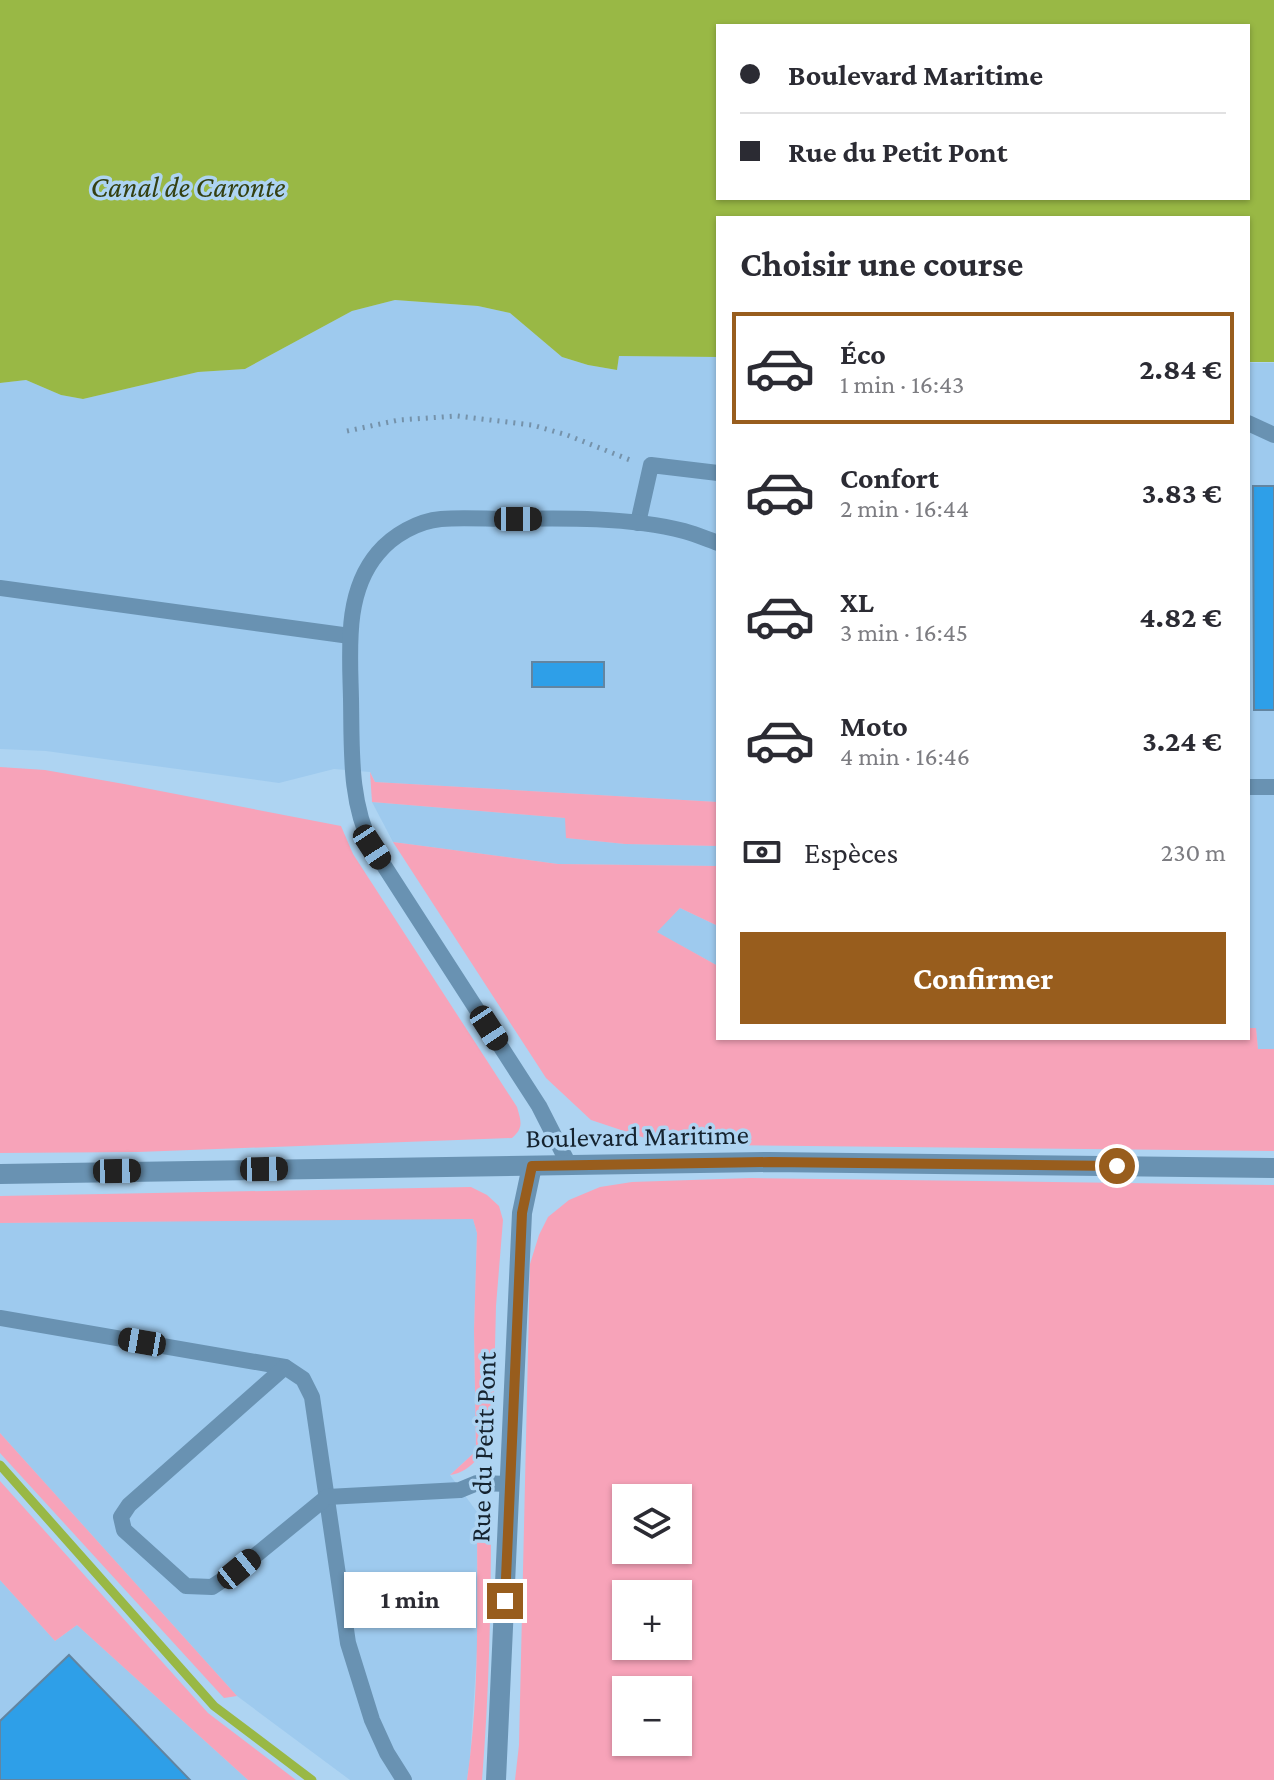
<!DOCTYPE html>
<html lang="fr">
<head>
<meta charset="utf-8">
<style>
  :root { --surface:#fff; --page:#f7f7f7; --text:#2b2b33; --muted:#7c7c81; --line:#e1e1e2; --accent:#985d1d }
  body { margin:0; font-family:"Crimson Pro",serif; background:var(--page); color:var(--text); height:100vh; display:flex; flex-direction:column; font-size:30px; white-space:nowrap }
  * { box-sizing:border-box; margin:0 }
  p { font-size:26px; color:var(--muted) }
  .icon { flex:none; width:44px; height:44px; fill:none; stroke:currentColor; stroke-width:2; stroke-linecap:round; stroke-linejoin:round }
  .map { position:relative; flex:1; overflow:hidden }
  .sheet { position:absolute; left:716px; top:216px; width:534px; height:824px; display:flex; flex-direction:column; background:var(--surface); border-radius:0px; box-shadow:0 2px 6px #0004 }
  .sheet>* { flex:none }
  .banner { position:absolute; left:716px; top:24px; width:534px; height:176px; border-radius:0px; box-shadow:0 2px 6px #0004; display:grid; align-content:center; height:176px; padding:0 24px; background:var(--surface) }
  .buttons { position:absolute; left:612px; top:1484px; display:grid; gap:16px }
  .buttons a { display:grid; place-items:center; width:80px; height:80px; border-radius:0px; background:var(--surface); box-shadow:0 2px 6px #0004; font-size:40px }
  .end { position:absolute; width:36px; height:36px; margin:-18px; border:10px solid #985d1d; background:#fff; box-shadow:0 0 0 4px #fff }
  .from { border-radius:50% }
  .bubble { position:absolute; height:56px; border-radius:0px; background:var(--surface); box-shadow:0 2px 6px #0004; font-size:26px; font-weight:700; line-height:56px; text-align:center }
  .car { position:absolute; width:24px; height:48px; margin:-24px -12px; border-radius:10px; box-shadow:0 0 6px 2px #0007; background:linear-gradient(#222 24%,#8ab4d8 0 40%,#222 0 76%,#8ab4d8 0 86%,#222 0) }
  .banner b { display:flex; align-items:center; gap:28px; height:76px; font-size:30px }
  .banner b+b { border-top:2px solid var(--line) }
  .banner i { width:20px; height:20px; background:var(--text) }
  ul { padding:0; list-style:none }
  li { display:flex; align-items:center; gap:24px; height:112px; margin:0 16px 12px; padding:0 8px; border:4px solid transparent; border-radius:0px }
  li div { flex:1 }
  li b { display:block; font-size:30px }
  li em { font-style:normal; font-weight:700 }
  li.on { border-color:var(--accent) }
  li>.icon { width:72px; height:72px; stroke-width:1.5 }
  h2 { padding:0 24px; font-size:36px; line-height:96px }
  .pay { display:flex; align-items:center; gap:20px; height:88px; padding:0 24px; font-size:30px }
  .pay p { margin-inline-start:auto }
  .primary-button { display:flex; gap:16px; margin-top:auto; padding:16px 24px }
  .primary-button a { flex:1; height:92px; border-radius:0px; background:var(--accent); color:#fff; font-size:32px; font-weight:700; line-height:92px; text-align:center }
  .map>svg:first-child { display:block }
  .built { fill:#9ecaee }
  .green { fill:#f7a3b9; fill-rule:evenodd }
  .water { fill:#99b845; fill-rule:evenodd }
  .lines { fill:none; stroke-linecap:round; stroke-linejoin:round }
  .stream { stroke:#99b845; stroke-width:9 }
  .building { fill:#2e9fe8; stroke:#6285a1; stroke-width:2 }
  .path { stroke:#7592aa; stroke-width:5; stroke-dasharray:2 6; stroke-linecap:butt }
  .service { stroke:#6992b2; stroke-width:16 }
  .minor { stroke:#6992b2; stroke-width:20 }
  .route { stroke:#985d1d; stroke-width:10 }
  .labels { text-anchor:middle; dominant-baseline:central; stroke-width:7; stroke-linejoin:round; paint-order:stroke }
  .street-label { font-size:28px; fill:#15232f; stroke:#aed4f2 }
  .water-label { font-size:30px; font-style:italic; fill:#344012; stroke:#aed4f2 }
</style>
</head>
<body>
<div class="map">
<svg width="1274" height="1780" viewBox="0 0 1274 1780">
  <rect width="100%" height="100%" fill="#aed4f2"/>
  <g class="built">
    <path d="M395 300 478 306 510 313 562 357 588 365 617 370 619 356 718 357V802L375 782 370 772 334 769 279 783 46 751 0 749V383L26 380 61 395 83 399 198 372 245 369 352 311Z"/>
    <path d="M1248 363H1274V1049H1258L1256 1029 1248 1028Z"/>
    <path d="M372 802 566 818 567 838 625 844 718 846V866L558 864 393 842Z"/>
    <path d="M680 908 718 926V966L656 932Z"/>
    <path d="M473 1218 477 1233 474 1330 476 1451 450 1475 477 1512V1650L470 1758 467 1780H350L237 1696 0 1433V1223Z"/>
    <path d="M0 1580 55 1641 77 1625 248 1780H0Z"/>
  </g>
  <g class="green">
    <path d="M0 767 45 770 124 784 341 826 353 854 517 1107C521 1121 524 1128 512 1138L138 1152 0 1153Z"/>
    <path d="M370 772 375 782 718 802V846L625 844 566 838 565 818 372 802Z"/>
    <path d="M393 842 558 864 718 866V926L680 908 657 932 718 966V1038H1248V1028H1256L1258 1049H1274V1151L722 1145 651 1140 591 1120 546 1078Z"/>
    <path d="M751 1178 1274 1185V1780H515L519 1745 530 1264 539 1235 548 1217 569 1200 600 1187 632 1182ZM626 1498H678V1550H626ZM678 1594V1646H626V1594ZM678 1690V1742H626V1690Z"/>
    <path d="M471 1187 487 1195 499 1206 503 1220 496 1306 493 1428C488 1448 473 1472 450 1475L476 1451 474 1330 477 1233 473 1219 0 1223V1196Z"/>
    <path d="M0 1433 237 1696 224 1698 0 1453Z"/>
    <path d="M0 1481 208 1713 296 1780H248L77 1625 55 1641 0 1580Z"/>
    <path d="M477 1512 489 1517 491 1523C491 1609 489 1694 482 1780H467C480 1692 477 1601 477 1512Z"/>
  </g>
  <path class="water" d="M0 0H1274V362H1248V218H718V357L619 356 617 370 588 365 562 357 510 313 478 306 395 300 352 311 245 369 198 372 83 399 61 395 26 380 0 383ZM718 26H1248V198H718Z"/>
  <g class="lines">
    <path class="stream" d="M0 1465 214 1706 312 1780"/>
  </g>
  <g class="building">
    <path d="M1253 486H1274V710H1254Z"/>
    <rect x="532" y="662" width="72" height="25"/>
    <path d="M69 1655 190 1780H0V1721Z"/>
  </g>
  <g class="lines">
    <path class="path" d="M347 431 399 420 457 416 532 425 567 435 630 460"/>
    <g class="service">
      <path d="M1248 423 1274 435"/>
      <path d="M638 523 651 465 718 473"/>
      <path d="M0 588 350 636"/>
      <path d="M1248 787H1274"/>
      <path d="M569 1165 539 1106 372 847C349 801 352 750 351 699 350 650 344 593 378 553 393 535 418 521 441 519 463 517 486 519 508 519 564 518 630 517 684 531 695 534 707 539 718 543"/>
      <path d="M0 1318 285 1367 303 1379 312 1397 348 1643 372 1720 387 1753 404 1780"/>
      <path d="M285 1367 129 1505 121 1517 124 1530 186 1586 212 1587 239 1569 327 1497 460 1490 477 1483 510 1484"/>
    </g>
    <g class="minor">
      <path d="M0 1174 770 1162 1274 1168"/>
      <path d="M496 1780 522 1213 532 1166"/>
    </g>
  </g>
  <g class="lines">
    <path class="route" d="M505 1601 522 1213 532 1166 770 1162 1117 1166"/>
  </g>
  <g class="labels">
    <g class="street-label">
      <text transform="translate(637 1136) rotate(-1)">Boulevard Maritime</text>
      <text transform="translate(483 1447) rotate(-88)">Rue du Petit Pont</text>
    </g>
    <g class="water-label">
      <text x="188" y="186">Canal de Caronte</text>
    </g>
  </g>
</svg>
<div class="buttons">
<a><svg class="icon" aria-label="layers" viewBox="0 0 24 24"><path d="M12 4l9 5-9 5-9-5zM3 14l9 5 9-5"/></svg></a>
<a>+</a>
<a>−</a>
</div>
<i class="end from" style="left:1117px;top:1166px"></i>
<i class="end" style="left:505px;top:1601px"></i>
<div class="bubble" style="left:344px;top:1572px;width:132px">1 min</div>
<i class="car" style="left:518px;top:519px;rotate:90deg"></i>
<i class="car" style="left:372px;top:847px;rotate:147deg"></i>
<i class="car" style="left:489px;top:1028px;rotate:147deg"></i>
<i class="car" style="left:264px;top:1169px;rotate:89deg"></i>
<i class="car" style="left:117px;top:1171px;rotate:89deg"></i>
<i class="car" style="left:142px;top:1342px;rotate:280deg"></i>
<i class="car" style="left:239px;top:1569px;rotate:51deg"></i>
<div class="banner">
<b><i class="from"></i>Boulevard Maritime</b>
<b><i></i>Rue du Petit Pont</b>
</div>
<section class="sheet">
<h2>Choisir une course</h2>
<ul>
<li class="on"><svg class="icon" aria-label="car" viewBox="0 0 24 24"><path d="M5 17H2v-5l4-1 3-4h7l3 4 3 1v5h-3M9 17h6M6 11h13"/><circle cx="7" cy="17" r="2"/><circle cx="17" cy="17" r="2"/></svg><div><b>Éco</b><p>1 min · 16:43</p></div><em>2.84 €</em></li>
<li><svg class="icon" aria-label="car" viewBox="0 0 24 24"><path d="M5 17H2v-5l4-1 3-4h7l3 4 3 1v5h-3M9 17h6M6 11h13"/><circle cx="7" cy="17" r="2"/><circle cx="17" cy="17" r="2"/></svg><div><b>Confort</b><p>2 min · 16:44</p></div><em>3.83 €</em></li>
<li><svg class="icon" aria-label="car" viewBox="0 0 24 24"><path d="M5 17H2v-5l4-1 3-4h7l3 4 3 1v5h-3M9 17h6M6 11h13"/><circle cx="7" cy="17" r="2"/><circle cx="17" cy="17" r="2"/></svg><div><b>XL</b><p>3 min · 16:45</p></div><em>4.82 €</em></li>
<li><svg class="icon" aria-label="car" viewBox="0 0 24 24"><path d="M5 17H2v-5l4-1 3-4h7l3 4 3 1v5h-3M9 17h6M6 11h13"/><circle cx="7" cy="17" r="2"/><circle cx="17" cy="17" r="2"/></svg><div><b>Moto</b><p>4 min · 16:46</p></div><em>3.24 €</em></li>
</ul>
<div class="pay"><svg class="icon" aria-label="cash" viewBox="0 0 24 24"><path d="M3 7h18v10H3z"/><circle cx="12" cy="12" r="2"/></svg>Espèces<p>230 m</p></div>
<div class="primary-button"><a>Confirmer</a></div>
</section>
</div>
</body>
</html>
